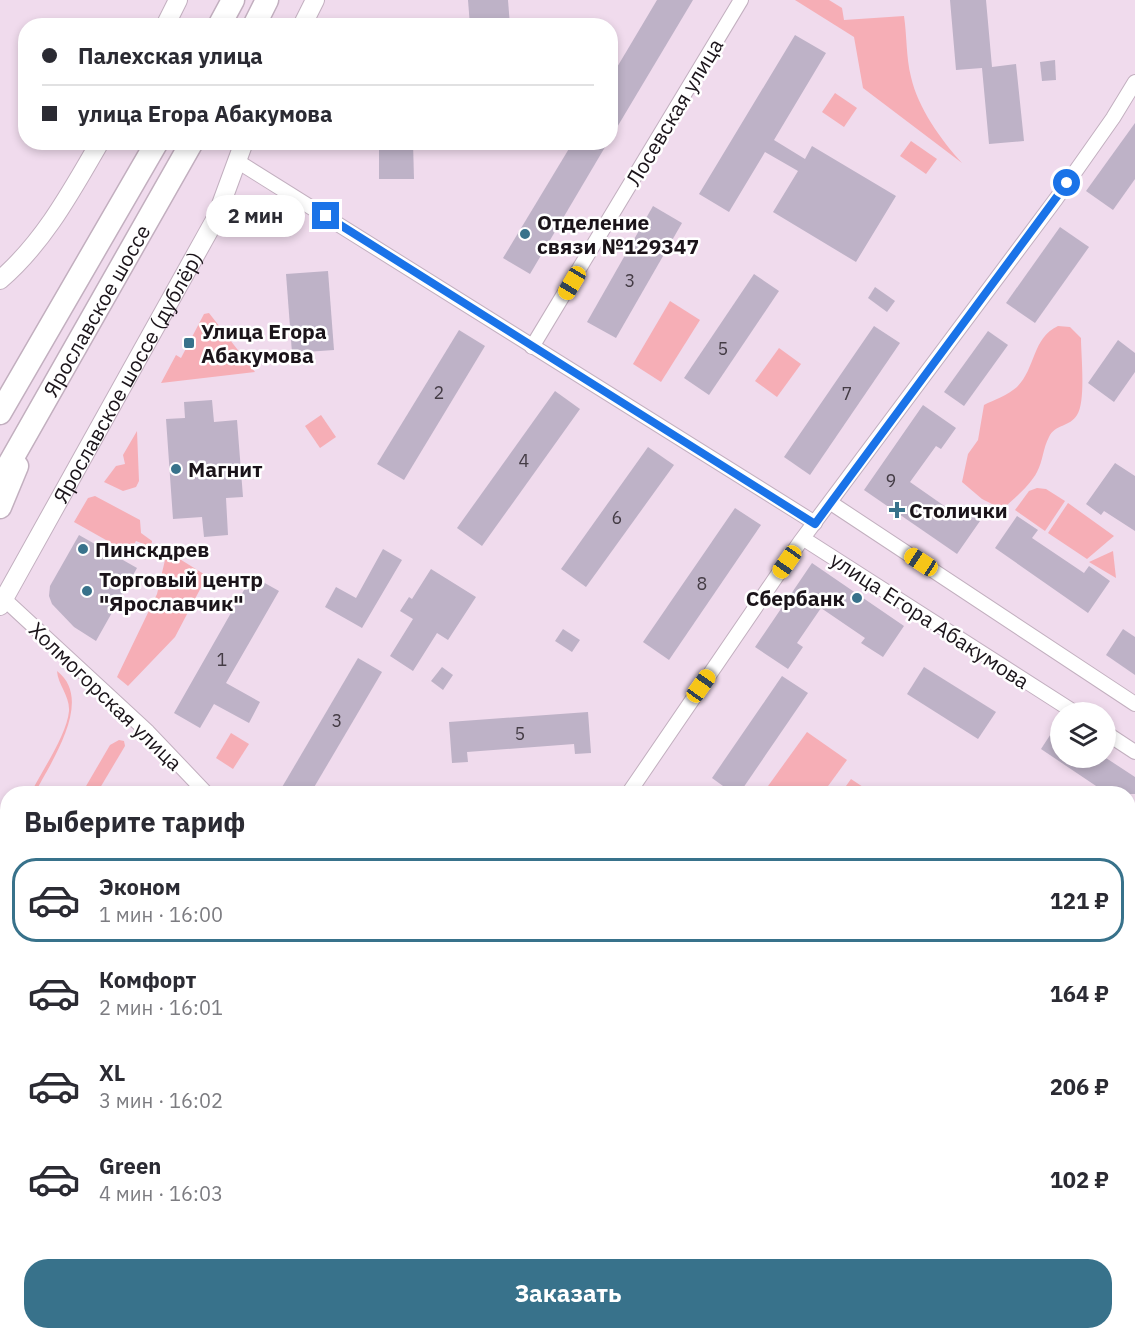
<!DOCTYPE html>
<html lang="ru">
<head>
<meta charset="utf-8">
<style>
  :root { --surface:#fff; --page:#f7f7f7; --text:#2b2b33; --muted:#7c7c81; --line:#e1e1e2; --accent:#38728b }
  body { margin:0; font-family:"IBM Plex Sans",sans-serif; background:var(--page); color:var(--text); height:100vh; display:flex; flex-direction:column; font-size:22px; white-space:nowrap }
  * { box-sizing:border-box; margin:0 }
  p { font-size:20px; color:var(--muted) }
  .icon { flex:none; width:33px; height:33px; fill:none; stroke:currentColor; stroke-width:2; stroke-linecap:round; stroke-linejoin:round }
  .map { position:relative; flex:1; overflow:hidden }
  .sheet { position:absolute; left:0px; top:786px; width:1136px; height:554px; display:flex; flex-direction:column; background:var(--surface); border-radius:24px 24px 0 0; box-shadow:0 3px 9px #0003 }
  .sheet>* { flex:none }
  .banner { position:absolute; left:18px; top:18px; width:600px; height:132px; border-radius:24px; box-shadow:0 3px 9px #0003; display:grid; align-content:center; height:132px; padding:0 24px; background:var(--surface) }
  .tools { position:absolute; left:1050px; top:702px; display:grid; gap:12px }
  .tools a { display:grid; place-items:center; width:66px; height:66px; border-radius:50%; background:var(--surface); box-shadow:0 3px 9px #0003; font-size:30px }
  .end { position:absolute; width:27px; height:27px; margin:-14px; border:8px solid #1a73e8; background:#fff; box-shadow:0 0 0 3px #fff }
  .from { border-radius:50% }
  .bubble { position:absolute; height:42px; border-radius:21px; background:var(--surface); box-shadow:0 3px 9px #0003; font-size:20px; font-weight:800; line-height:42px; text-align:center }
  .car { position:absolute; width:18px; height:36px; margin:-18px -9px; border-radius:8px; box-shadow:0 0 4px 2px #0007; background:linear-gradient(#f5c518 24%,#345 0 40%,#f5c518 0 76%,#345 0 86%,#f5c518 0) }
  .banner b { display:flex; align-items:center; gap:21px; height:57px; font-size:22px }
  .banner b+b { border-top:2px solid var(--line) }
  .banner i { width:15px; height:15px; background:var(--text) }
  ul { padding:0; list-style:none }
  li { display:flex; align-items:center; gap:18px; height:84px; margin:0 12px 9px; padding:0 12px; border:3px solid transparent; border-radius:24px }
  li div { flex:1 }
  li b { display:block; font-size:22px }
  li em { font-style:normal; font-weight:800 }
  li.selected { border-color:var(--accent) }
  li>.icon { width:54px; height:54px; stroke-width:1.5 }
  h2 { padding:0 24px; font-size:27px; line-height:72px }
  .primary-button { display:flex; gap:12px; margin-top:auto; padding:12px 24px }
  .primary-button a { flex:1; height:69px; border-radius:24px; background:var(--accent); color:#fff; font-size:24px; font-weight:800; line-height:69px; text-align:center }
  .map>svg:first-child { display:block }
  .green { fill:#f6aeb6 }
  .building { fill:#beb2c7 }
  .lines { fill:none; stroke-linecap:round; stroke-linejoin:round }
  .minor-casing { stroke:#c2afbf; stroke-width:16 }
  .tertiary-casing { stroke:#c2afbf; stroke-width:20 }
  .primary-casing { stroke:#c2afbf; stroke-width:25 }
  .minor { stroke:#fff; stroke-width:14 }
  .tertiary { stroke:#fff; stroke-width:18 }
  .primary { stroke:#fff; stroke-width:22 }
  .rail { stroke:#40373f; stroke-width:4.5; stroke-dasharray:3 6; stroke-linecap:butt }
  .route { stroke:#1a73e8; stroke-width:8 }
  .poi-dot { fill:#38728b; stroke:#fff; stroke-width:2 }
  .labels { text-anchor:middle; dominant-baseline:central; stroke-width:5; stroke-linejoin:round; paint-order:stroke }
  .number-label { font-size:18px; fill:#443c45 }
  .street-label { font-size:21px; fill:#1b141a; stroke:#fff }
  .poi-label { font-size:21px; font-weight:bold; fill:#1b141a; stroke:#fff; text-anchor:start }
</style>
</head>
<body>
<div class="map">
<svg width="1135" height="1339" viewBox="0 0 1135 1339">
  <rect width="100%" height="100%" fill="#f0dbed"/>
  <g class="green">
    <path d="M795 0H829L842 8 844 20 904 16C907 36 906 57 911 77 918 108 941 140 962 163L863 88 854 37Z"/>
    <path d="M835 93 857 108 844 127 822 112Z"/>
    <path d="M911 141 937 159 926 174 900 156Z"/>
    <path d="M670 301 700 320 661 382 633 364Z"/>
    <path d="M209 313 255 372 161 383 176 355 181 358 204 314Z"/>
    <path d="M1058 326 1070 327 1081 338C1081 356 1086 401 1077 415 1070 427 1055 424 1049 437 1043 448 1043 461 1037 472 1031 484 1016 497 1006 506H996L982 499 962 482 968 454 978 440 984 405C994 400 1008 395 1017 387 1036 368 1032 338 1058 326Z"/>
    <path d="M779 348 801 364 777 397 755 381Z"/>
    <path d="M321 415 336 437 320 448 305 426Z"/>
    <path d="M137 431 139 481 136 487 123 491 104 482 116 466 125 464 123 455Z"/>
    <path d="M1037 488 1046 489 1065 501 1045 531 1015 510 1029 491Z"/>
    <path d="M95 496 140 520 141 533 152 541 151 547 136 541 129 553 74 522 88 498Z"/>
    <path d="M1068 503 1114 536 1087 559 1048 533Z"/>
    <path d="M1113 551 1116 578 1089 562Z"/>
    <path d="M170 553 207 576 175 637 128 686 117 677 157 594 165 560Z"/>
    <path d="M57 671C95 700 50 763 35 793H31C41 772 67 735 69 711 70 696 58 685 57 671Z"/>
    <path d="M807 732 847 760 823 793H763Z"/>
    <path d="M231 733 249 744 233 769 216 758Z"/>
    <path d="M119 740 124 741 125 746 97 793H82L110 745Z"/>
    <path d="M851 779 872 793H841Z"/>
    <path d="M1135 1228V1279L1128 1286V1238Z"/>
    <path d="M1063 1332H1084L1078 1339H1058Z"/>
  </g>
  <g class="building">
    <path d="M468 0H508L510 26H470Z"/>
    <path d="M657 0H693L610 139V79Z"/>
    <path d="M950 0H986L992 67 1016 64 1024 141 989 144 982 68 956 70Z"/>
    <path d="M795 35 826 53 774 140 805 159 812 146 896 196 856 262 773 212 798 171 765 152 729 212 699 194Z"/>
    <path d="M1055 60 1056 80 1042 81 1040 62Z"/>
    <path d="M1135 123V179L1113 210 1086 191Z"/>
    <path d="M379 142H413L414 179H379Z"/>
    <path d="M573 142H608L530 274 503 258Z"/>
    <path d="M653 206 682 223 616 338 587 322Z"/>
    <path d="M1060 227 1089 247 1035 323 1006 303Z"/>
    <path d="M328 271 334 350 292 353 286 274Z"/>
    <path d="M754 274 779 291 709 395 684 378Z"/>
    <path d="M875 287 895 301 887 312 868 298Z"/>
    <path d="M874 326 900 343 810 475 784 457Z"/>
    <path d="M459 330 485 346 404 480 377 464Z"/>
    <path d="M988 331 1008 345 964 406 944 392Z"/>
    <path d="M1118 340 1135 353V372L1114 402 1088 383Z"/>
    <path d="M555 391 580 409 482 546 457 528Z"/>
    <path d="M212 400 214 422 237 420 243 497 226 498 228 535 204 537 202 517 173 519 166 419 185 418 184 402Z"/>
    <path d="M923 405 956 428 941 449 936 446 910 482 953 512 958 506 980 521 957 554 864 490Z"/>
    <path d="M648 447 674 465 586 587 561 569Z"/>
    <path d="M1115 463 1135 476V531L1104 511 1101 515 1086 504Z"/>
    <path d="M735 508 761 525 669 660 643 642Z"/>
    <path d="M1017 516 1038 530 1032 538 1084 573 1089 566 1110 581 1088 613 995 548Z"/>
    <path d="M79 535 137 568 96 641 74 627 52 604 49 596 50 586Z"/>
    <path d="M383 549 402 560 362 628 325 607 336 587 356 598Z"/>
    <path d="M812 563 904 626 883 657 861 643 865 638 821 608 797 643 803 647 788 669 755 647Z"/>
    <path d="M431 569 476 597 448 640 437 633 413 671 390 656 413 619 400 611 409 597 412 599Z"/>
    <path d="M252 576 279 591 226 683 260 702 249 723 214 704 200 728 174 713Z"/>
    <path d="M563 629 580 640 572 652 555 641Z"/>
    <path d="M1123 629 1135 637V675L1106 655Z"/>
    <path d="M358 658 382 672 316 784 310 794H278Z"/>
    <path d="M442 667 453 675 443 690 431 681Z"/>
    <path d="M924 667 996 712 978 739 907 694Z"/>
    <path d="M782 676 808 693 739 794H734L712 778Z"/>
    <path d="M588 712 591 753 575 754 574 744 467 752 468 762 452 763 449 722Z"/>
    <path d="M1060 720V758H1106L1135 777V794H1108L1041 749Z"/>
  </g>
  <g class="lines">
    <defs>
      <g id="minor">
        <path d="M237 161 815 523"/>
        <path d="M532 347 741 0"/>
        <path d="M831 503 1135 704"/>
        <path d="M804 539 1074 712"/>
        <path d="M4 599 148 732 207 794"/>
        <path d="M1106 733 1135 752"/>
        <path d="M628 794 800 542 1056 199 1113 118 1135 82"/>
        <path d="M1128 850 1135 839"/>
      </g>
      <g id="tertiary">
        <path d="M165 26 178 0"/>
        <path d="M302 26 315 0"/>
        <path d="M0 280C44 242 71 192 100 142"/>
        <path id="s1" d="M0 606 216 218 244 142"/>
        <path d="M1128 1301 1135 1295"/>
        <path d="M1090 1339 1096 1332"/>
      </g>
      <g id="primary">
        <path d="M219 26 233 0"/>
        <path d="M254 26 267 0"/>
        <path d="M0 413 157 142"/>
        <path id="s2" d="M0 480 192 142"/>
        <path d="M0 507 17 466"/>
      </g>
    </defs>
    <use href="#minor" class="minor-casing"/>
    <use href="#tertiary" class="tertiary-casing"/>
    <use href="#primary" class="primary-casing"/>
    <use href="#minor" class="minor"/>
    <use href="#tertiary" class="tertiary"/>
    <use href="#primary" class="primary"/>
    <g class="rail">
      <path d="M1128 1057 1135 1044"/>
      <path d="M1128 1080 1135 1067"/>
      <path d="M1128 1187 1135 1178"/>
      <path d="M1128 1204 1135 1195"/>
      <path d="M898 1339 902 1332"/>
      <path d="M962 1339 967 1332"/>
      <path d="M975 1339 979 1332"/>
      <path d="M1020 1339 1025 1332"/>
      <path d="M1033 1339 1038 1332"/>
    </g>
  </g>
  <g class="lines">
    <path class="route" d="M326 216 815 524 1067 183"/>
  </g>
  <g class="poi-dot">
    <circle cx="525" cy="234" r="6"/>
    <rect x="183" y="337" width="12" height="12" rx="3"/>
    <circle cx="176" cy="469" r="6"/>
    <path d="M894 501h6v6h6v6h-6v6h-6v-6h-6v-6h6z"/>
    <circle cx="83" cy="549" r="6"/>
    <circle cx="87" cy="591" r="6"/>
    <circle cx="857" cy="598" r="6"/>
  </g>
  <g class="labels">
    <g class="number-label">
      <text x="630" y="280">3</text>
      <text x="723" y="348">5</text>
      <text x="439" y="392">2</text>
      <text x="847" y="393">7</text>
      <text x="524" y="460">4</text>
      <text x="891" y="480">9</text>
      <text x="617" y="517">6</text>
      <text x="702" y="583">8</text>
      <text x="222" y="659">1</text>
      <text x="337" y="720">3</text>
      <text x="520" y="733">5</text>
    </g>
    <g class="street-label">
      <text transform="translate(674 112) rotate(-59)">Лосевская улица</text>
      <text stroke="none"><textPath href="#s2" startOffset="195">Ярославское шоссе</textPath></text>
      <text stroke="none"><textPath href="#s1" startOffset="262">Ярославское шоссе (дублёр)</textPath></text>
      <text transform="translate(930 620) rotate(33)">улица Егора Абакумова</text>
      <text transform="translate(106 696) rotate(44)">Холмогорская улица</text>
    </g>
    <g class="poi-label">
      <text x="537" y="222">Отделение<tspan x="537" dy="24">связи №129347</tspan></text>
      <text x="201" y="331">Улица Егора<tspan x="201" dy="24">Абакумова</tspan></text>
      <text x="188" y="469">Магнит</text>
      <text x="909" y="510">Столички</text>
      <text x="95" y="549">Пинскдрев</text>
      <text x="99" y="579">Торговый центр<tspan x="99" dy="24">"Ярославчик"</tspan></text>
      <text x="845" y="598" text-anchor="end">Сбербанк</text>
    </g>
  </g>
</svg>
<div class="tools">
<a><svg class="icon" aria-label="layers" viewBox="0 0 24 24"><path d="M12 4l9 5-9 5-9-5zM3 14l9 5 9-5"/></svg></a>
</div>
<i class="end from" style="left:1067px;top:183px"></i>
<i class="end" style="left:326px;top:216px"></i>
<div class="bubble" style="left:206px;top:195px;width:99px">2 мин</div>
<i class="car" style="left:572px;top:283px;rotate:211deg"></i>
<i class="car" style="left:787px;top:562px;rotate:215deg"></i>
<i class="car" style="left:921px;top:562px;rotate:303deg"></i>
<i class="car" style="left:701px;top:686px;rotate:35deg"></i>
<div class="banner">
<b><i class="from"></i>Палехская улица</b>
<b><i></i>улица Егора Абакумова</b>
</div>
<section class="sheet">
<h2>Выберите тариф</h2>
<ul>
<li class="selected"><svg class="icon" aria-label="car" viewBox="0 0 24 24"><path d="M5 17H2v-5l4-1 3-4h7l3 4 3 1v5h-3M9 17h6M6 11h13"/><circle cx="7" cy="17" r="2"/><circle cx="17" cy="17" r="2"/></svg><div><b>Эконом</b><p>1 мин · 16:00</p></div><em>121 ₽</em></li>
<li><svg class="icon" aria-label="car" viewBox="0 0 24 24"><path d="M5 17H2v-5l4-1 3-4h7l3 4 3 1v5h-3M9 17h6M6 11h13"/><circle cx="7" cy="17" r="2"/><circle cx="17" cy="17" r="2"/></svg><div><b>Комфорт</b><p>2 мин · 16:01</p></div><em>164 ₽</em></li>
<li><svg class="icon" aria-label="car" viewBox="0 0 24 24"><path d="M5 17H2v-5l4-1 3-4h7l3 4 3 1v5h-3M9 17h6M6 11h13"/><circle cx="7" cy="17" r="2"/><circle cx="17" cy="17" r="2"/></svg><div><b>XL</b><p>3 мин · 16:02</p></div><em>206 ₽</em></li>
<li><svg class="icon" aria-label="car" viewBox="0 0 24 24"><path d="M5 17H2v-5l4-1 3-4h7l3 4 3 1v5h-3M9 17h6M6 11h13"/><circle cx="7" cy="17" r="2"/><circle cx="17" cy="17" r="2"/></svg><div><b>Green</b><p>4 мин · 16:03</p></div><em>102 ₽</em></li>
</ul>
<div class="primary-button"><a>Заказать</a></div>
</section>
</div>
</body>
</html>
